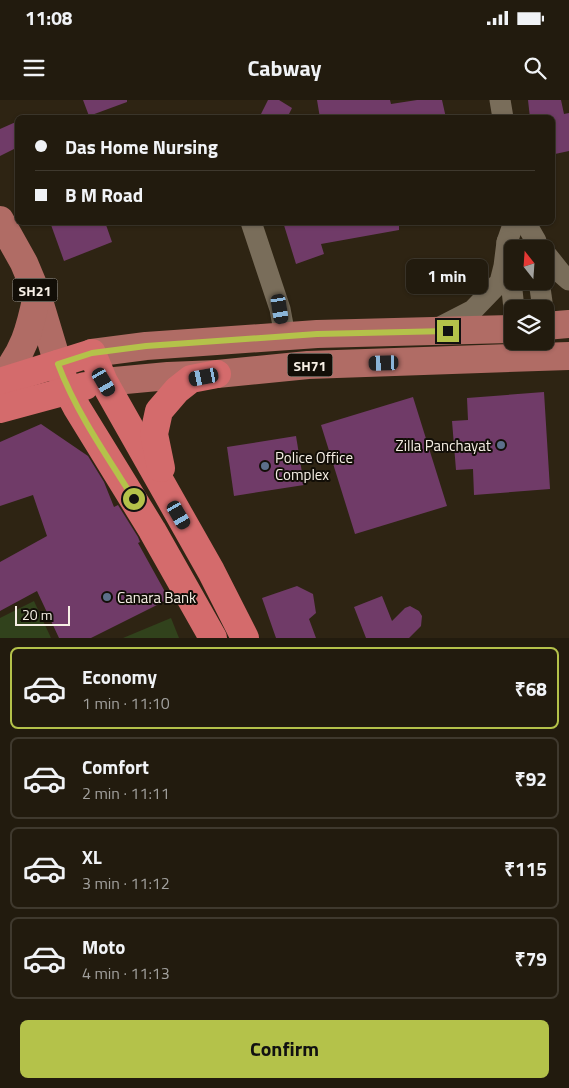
<!DOCTYPE html>
<html lang="en">
<head>
<meta charset="utf-8">
<style>
  :root { --surface:#221b0e; --page:#2e281c; --text:#f1f3f6; --muted:#a2a19e; --line:#3f392e; --accent:#b4c24a }
  body { margin:0; font-family:"Titillium Web",sans-serif; background:var(--page); color:var(--text); height:100vh; display:flex; flex-direction:column; font-size:19px; white-space:nowrap }
  * { box-sizing:border-box; margin:0 }
  p { font-size:16px; color:var(--muted) }
  .icon { flex:none; width:28px; height:28px; fill:none; stroke:currentColor; stroke-width:2; stroke-linecap:round; stroke-linejoin:round }
  .map { position:relative; height:538px; overflow:hidden }
  .panel { display:flex; flex-direction:column; background:var(--surface); flex:1 }
  .panel>* { flex:none }
  .guide { position:absolute; left:15px; top:15px; width:540px; height:110px; border-radius:8px; box-shadow:0 1px 4px #0004,0 0 0 1px var(--line); display:grid; align-content:center; height:110px; padding:0 20px; background:var(--surface) }
  .needle { width:32px; rotate:343deg }
  .controls { position:absolute; left:504px; top:140px; display:grid; gap:10px }
  .controls a { display:grid; place-items:center; width:50px; height:50px; border-radius:8px; background:var(--surface); box-shadow:0 1px 4px #0004,0 0 0 1px var(--line); font-size:25px }
  .scale { position:absolute; left:15px; bottom:12px; width:55px; box-sizing:border-box; padding-left:5px; border:2px solid #f6efe5; border-top:0; font-size:14px; line-height:18px; white-space:nowrap; color:#f6efe5; -webkit-text-stroke:4px #120e07; paint-order:stroke }
  .end { position:absolute; width:22px; height:22px; margin:-11px; border:6px solid #b4c24a; background:#111; box-shadow:0 0 0 2px #111 }
  .from { border-radius:50% }
  .bubble { position:absolute; height:35px; border-radius:8px; background:var(--surface); box-shadow:0 1px 4px #0004,0 0 0 1px var(--line); font-size:16px; font-weight:700; line-height:35px; text-align:center }
  .car { position:absolute; width:15px; height:30px; margin:-15px -8px; border-radius:6px; box-shadow:0 0 4px 1px #0007; background:linear-gradient(#222 24%,#8ab4d8 0 40%,#222 0 76%,#8ab4d8 0 86%,#222 0) }
  .guide b { display:flex; align-items:center; gap:18px; height:48px; font-size:19px }
  .guide b+b { border-top:1px solid var(--line) }
  .guide i { width:12px; height:12px; background:var(--text) }
  ul { padding:9px 0 0; list-style:none }
  li { display:flex; align-items:center; gap:15px; height:82px; margin:0 10px 8px; padding:0 10px; border:2px solid var(--line); border-radius:8px }
  li div { flex:1 }
  li b { display:block; font-size:19px }
  li em { font-style:normal; font-weight:700 }
  li.selected { border-color:var(--accent) }
  li>.icon { width:45px; height:45px; stroke-width:1.5 }
  .action { display:flex; gap:10px; margin-top:auto; padding:10px 20px }
  .action a { flex:1; height:58px; border-radius:8px; background:var(--accent); color:#111; font-size:20px; font-weight:700; line-height:58px; text-align:center }
  .status { display:flex; justify-content:space-between; align-items:center; height:35px; padding:0 25px; background:var(--surface); direction:ltr }
  .status svg { height:14px; fill:currentColor }
  header { display:flex; justify-content:space-between; align-items:center; height:65px; padding:0 20px; background:var(--surface); font-size:22px; font-weight:700 }
  .map>svg:first-child { display:block }
  .green { fill:#31421c }
  .building { fill:#703b68 }
  .lines { fill:none; stroke-linecap:round; stroke-linejoin:round }
  .minor { stroke:#796d5a; stroke-width:21 }
  .major { stroke:#b06c65; stroke-width:28 }
  .highway { stroke:#d46b6c; stroke-width:28 }
  .route { stroke:#b4c24a; stroke-width:6 }
  .service-dot { fill:#5c6f8a; stroke:#120e07; stroke-width:2 }
  .labels { text-anchor:middle; dominant-baseline:central; stroke-width:4; stroke-linejoin:round; paint-order:stroke }
  .shield { fill:#120e07; stroke:#b2aca2; stroke-width:1 }
  .shield-label { font-size:14px; font-weight:bold; fill:#f6efe5 }
  .poi-label { font-size:15px; fill:#f6efe5; stroke:#120e07; text-anchor:start }
</style>
</head>
<body>
<div class="status"><b>11:08</b><svg viewBox="0 0 49 12"><path d="M0 12V9h3v3zM5 12V6h3v6zM10 12V3h3v9zM15 12V0h3v12zM26 1h20v11H26zM47 4h2v5h-2z"/></svg></div>
<header><svg class="icon" aria-label="menu" viewBox="0 0 24 24"><path d="M4 6h16M4 12h16M4 18h16"/></svg>Cabway<svg class="icon" aria-label="search" viewBox="0 0 24 24"><circle cx="10" cy="10" r="6"/><path d="M15 15l6 6"/></svg></header>
<div class="map">
<svg width="569" height="538" viewBox="0 0 569 538">
  <rect width="100%" height="100%" fill="#2e2413"/>
  <g class="green">
    <path d="M34 501 51 538H0V518Z"/>
    <path d="M171 518 179 538H123Z"/>
  </g>
  <g class="building">
    <path d="M83 0H127V2L89 16Z"/>
    <path d="M268 0H279L292 8 287 18H259Z"/>
    <path d="M317 0H390L391 4 417 0H442L446 18H320Z"/>
    <path d="M528 0H561L564 14 569 13V51L555 54 552 43V18H530Z"/>
    <path d="M18 21V47L0 56V29Z"/>
    <path d="M50 122H105L112 142 64 161Z"/>
    <path d="M283 122H399V130L321 144 324 154 296 164Z"/>
    <path d="M544 292 550 389 474 395 473 369 456 370 452 321 468 320 467 298Z"/>
    <path d="M413 297 447 406 355 434 321 325Z"/>
    <path d="M41 324 88 356 104 382 114 407 118 405 138 437 140 442 138 443 169 499 91 538H59L37 491 0 511V462L47 436 33 395 0 406V342Z"/>
    <path d="M296 336 304 385 234 396 227 347Z"/>
    <path d="M297 486 313 494 316 513 309 519 316 538H276L262 498Z"/>
    <path d="M382 496 392 521 405 508 410 506 419 511 422 516 421 526 409 538H366L354 507Z"/>
  </g>
  <g class="lines">
    <g class="minor">
      <path d="M500 0 503 18"/>
      <path d="M251 122 280 209 285 236"/>
      <path d="M514 122 507 142 514 209"/>
      <path d="M525 122 536 141V149"/>
      <path d="M545 153 561 173 569 180"/>
      <path d="M539 181 543 209"/>
      <path d="M436 229 473 210 500 182 504 166 507 142"/>
    </g>
    <g class="major">
      <path d="M0 120 24 163 37 194 58 264"/>
      <path d="M545 226 569 224"/>
      <path d="M92 253 146 246 317 234 512 229"/>
      <path d="M0 280C24 253 30 229 37 195"/>
      <path d="M104 282 168 276 217 274 308 265 569 256"/>
    </g>
    <g class="highway">
      <path d="M58 264 68 291 77 308 152 430 213 538"/>
      <path d="M0 282 92 253 104 282 211 471 245 538"/>
      <path d="M0 309 85 286"/>
      <path d="M161 368 154 334 159 311 177 290 191 279 217 274"/>
    </g>
  </g>
  <g class="lines">
    <path class="route" d="M134 399C106 355 76 312 58 264L92 253 146 246 317 234 448 231"/>
  </g>
  <g class="service-dot">
    <circle cx="501" cy="345" r="5"/>
    <circle cx="265" cy="366" r="5"/>
    <circle cx="107" cy="497" r="5"/>
  </g>
  <g class="labels">
    <g class="shield">
      <rect x="12.5" y="178.5" width="45" height="23" rx="4"/>
      <rect x="287.5" y="253.5" width="45" height="23" rx="4"/>
    </g>
    <g class="shield-label">
      <text x="35" y="190">SH21</text>
      <text x="310" y="265">SH71</text>
    </g>
    <g class="poi-label">
      <text x="491" y="345" text-anchor="end">Zilla Panchayat</text>
      <text x="275" y="357">Police Office<tspan x="275" dy="17">Complex</tspan></text>
      <text x="117" y="497">Canara Bank</text>
    </g>
  </g>
</svg>
<div class="controls">
<a><svg class="needle" viewBox="-14 -14 28 28"><path d="M0-13l5 13h-10z" fill="#e53935"/><path d="M0 13l5-13h-10z" fill="#a2a19e"/></svg></a>
<a><svg class="icon" aria-label="layers" viewBox="0 0 24 24"><path d="M12 4l9 5-9 5-9-5zM3 14l9 5 9-5"/></svg></a>
</div>
<div class="scale">20 m</div>
<i class="end from" style="left:134px;top:399px"></i>
<i class="end" style="left:448px;top:231px"></i>
<div class="bubble" style="left:406px;top:159px;width:82px">1 min</div>
<i class="car" style="left:280px;top:209px;rotate:171deg"></i>
<i class="car" style="left:384px;top:263px;rotate:268deg"></i>
<i class="car" style="left:204px;top:277px;rotate:259deg"></i>
<i class="car" style="left:104px;top:282px;rotate:150deg"></i>
<i class="car" style="left:179px;top:415px;rotate:150deg"></i>
<div class="guide">
<b><i class="from"></i>Das Home Nursing</b>
<b><i></i>B M Road</b>
</div>
</div>
<section class="panel">
<ul>
<li class="selected"><svg class="icon" aria-label="car" viewBox="0 0 24 24"><path d="M5 17H2v-5l4-1 3-4h7l3 4 3 1v5h-3M9 17h6M6 11h13"/><circle cx="7" cy="17" r="2"/><circle cx="17" cy="17" r="2"/></svg><div><b>Economy</b><p>1 min · 11:10</p></div><em>₹68</em></li>
<li><svg class="icon" aria-label="car" viewBox="0 0 24 24"><path d="M5 17H2v-5l4-1 3-4h7l3 4 3 1v5h-3M9 17h6M6 11h13"/><circle cx="7" cy="17" r="2"/><circle cx="17" cy="17" r="2"/></svg><div><b>Comfort</b><p>2 min · 11:11</p></div><em>₹92</em></li>
<li><svg class="icon" aria-label="car" viewBox="0 0 24 24"><path d="M5 17H2v-5l4-1 3-4h7l3 4 3 1v5h-3M9 17h6M6 11h13"/><circle cx="7" cy="17" r="2"/><circle cx="17" cy="17" r="2"/></svg><div><b>XL</b><p>3 min · 11:12</p></div><em>₹115</em></li>
<li><svg class="icon" aria-label="car" viewBox="0 0 24 24"><path d="M5 17H2v-5l4-1 3-4h7l3 4 3 1v5h-3M9 17h6M6 11h13"/><circle cx="7" cy="17" r="2"/><circle cx="17" cy="17" r="2"/></svg><div><b>Moto</b><p>4 min · 11:13</p></div><em>₹79</em></li>
</ul>
<div class="action"><a>Confirm</a></div>
</section>
</body>
</html>
